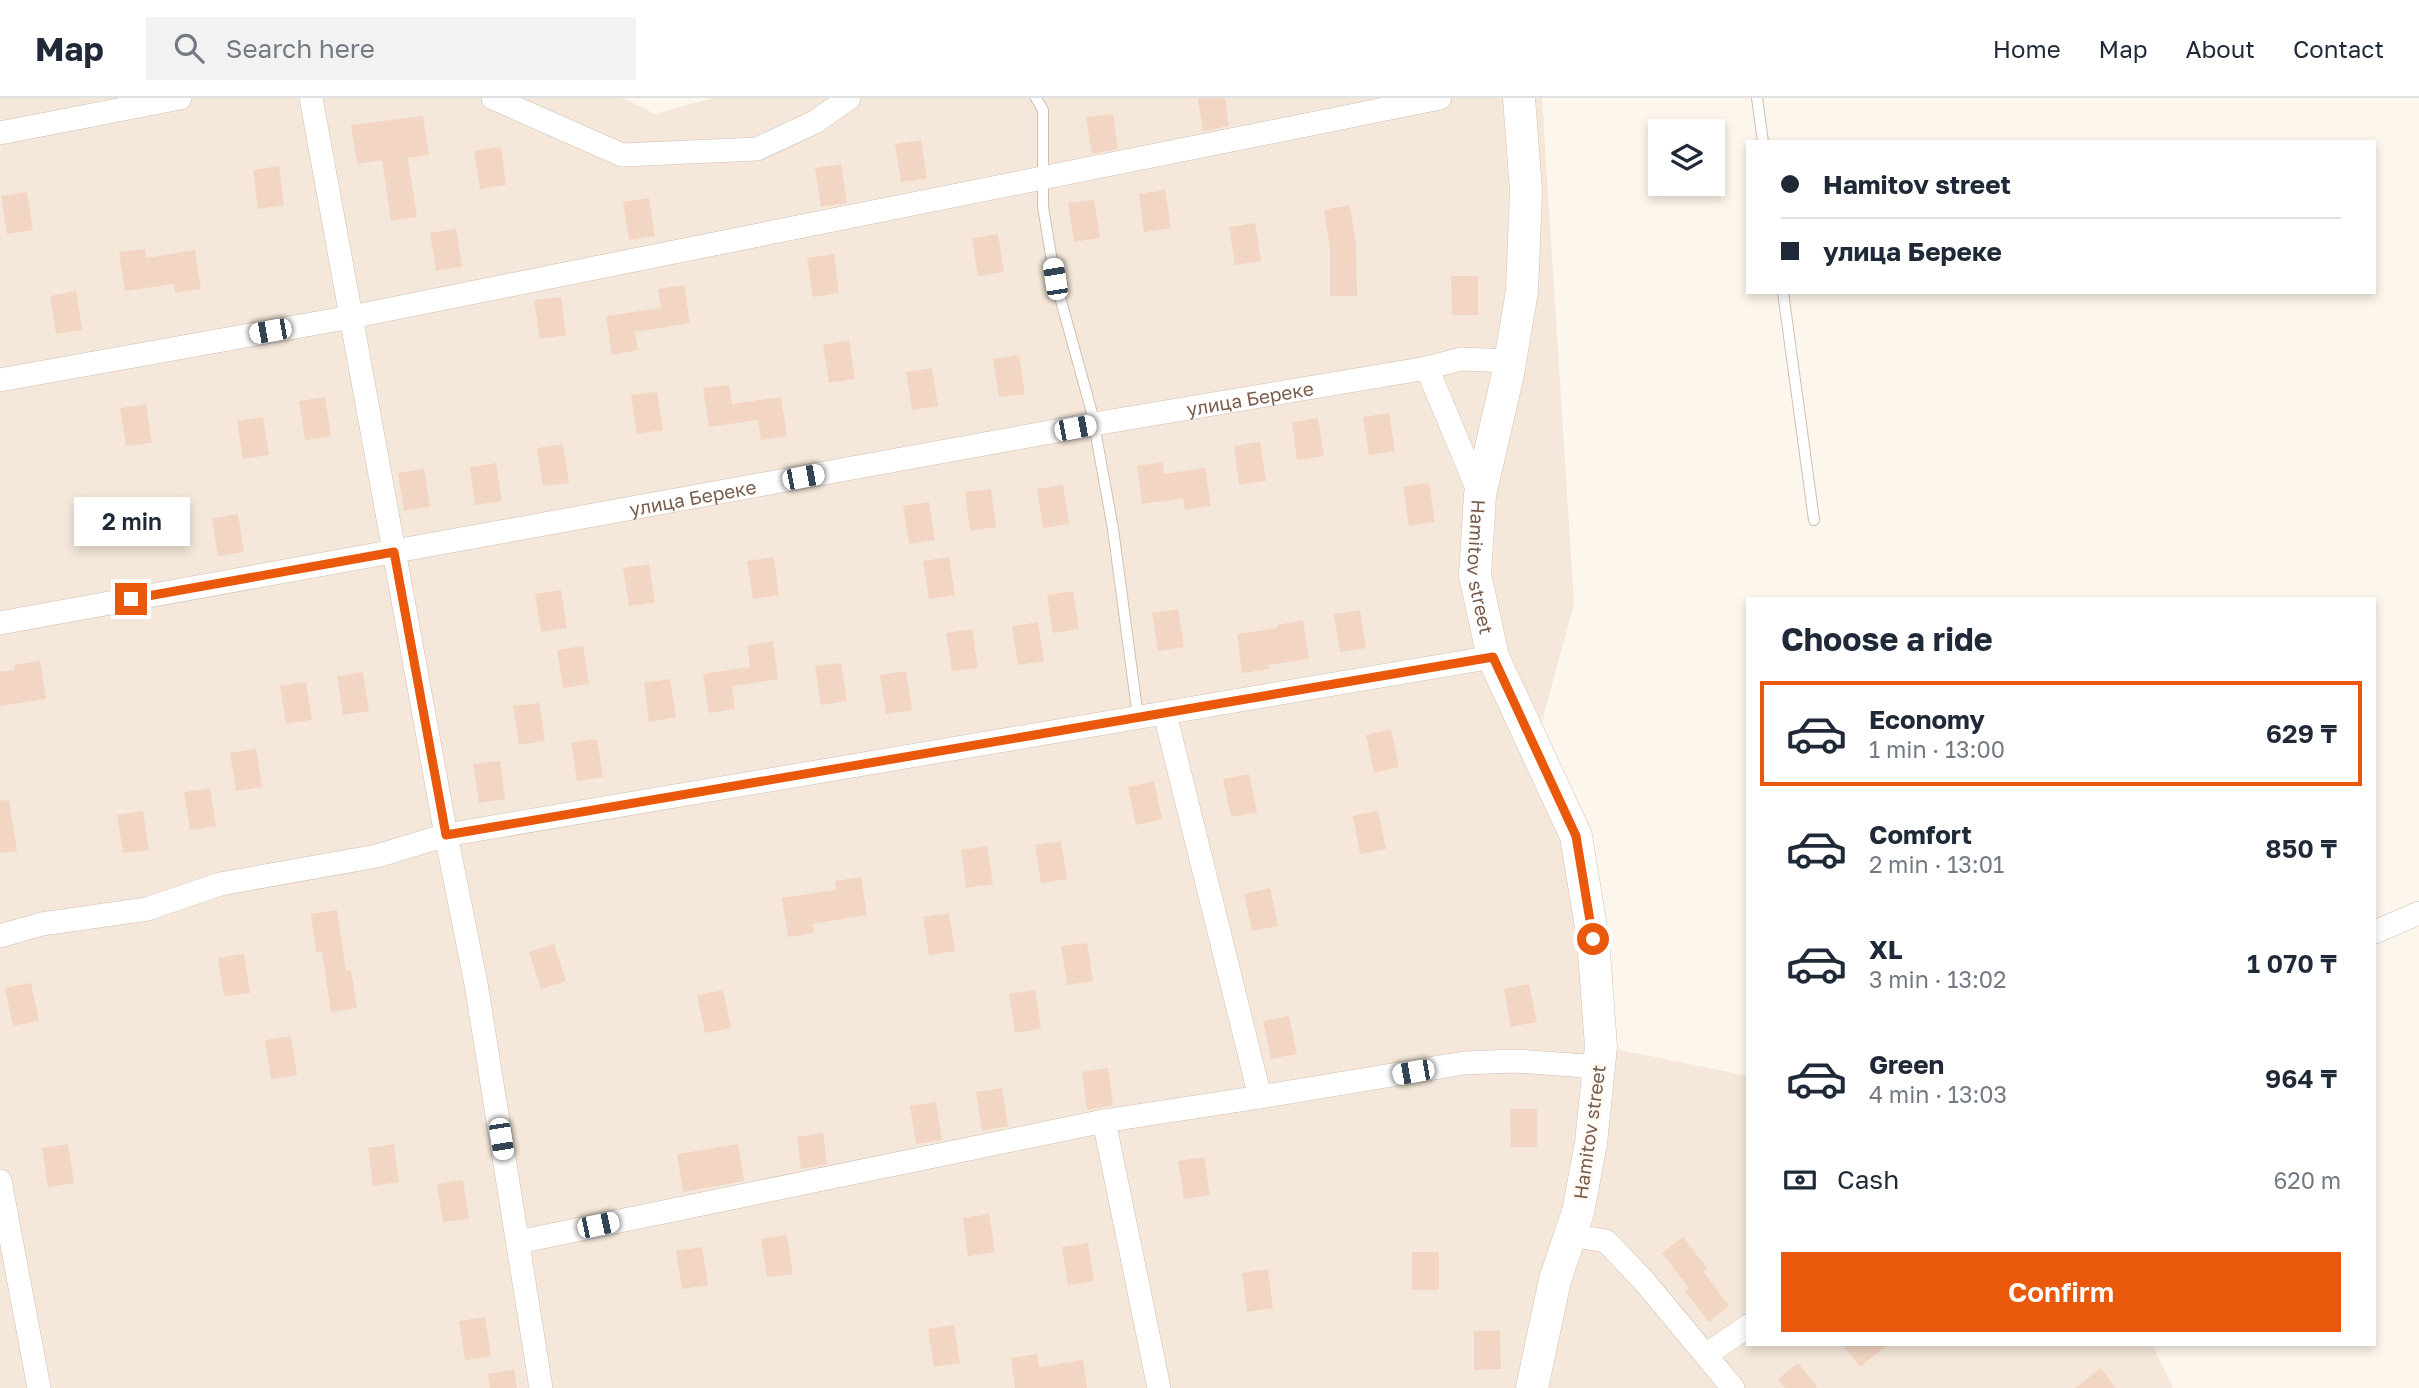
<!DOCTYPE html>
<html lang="en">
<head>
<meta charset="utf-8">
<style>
  :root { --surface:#fff; --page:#f2f2f3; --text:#1f2937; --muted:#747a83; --line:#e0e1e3; --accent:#ea580c }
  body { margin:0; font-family:"Golos Text",sans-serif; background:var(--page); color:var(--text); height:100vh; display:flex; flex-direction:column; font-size:26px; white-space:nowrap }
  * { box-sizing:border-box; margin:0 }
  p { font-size:23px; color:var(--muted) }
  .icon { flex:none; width:38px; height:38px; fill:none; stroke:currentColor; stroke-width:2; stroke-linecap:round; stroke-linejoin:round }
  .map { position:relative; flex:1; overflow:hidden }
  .details { position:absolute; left:1746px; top:499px; width:630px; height:749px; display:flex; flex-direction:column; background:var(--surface); border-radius:0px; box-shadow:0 4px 10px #0003 }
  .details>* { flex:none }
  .guide { position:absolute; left:1746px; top:42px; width:630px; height:154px; border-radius:0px; box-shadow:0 4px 10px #0003; display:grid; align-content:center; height:154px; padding:0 35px; background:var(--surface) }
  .controls { position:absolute; left:1648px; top:21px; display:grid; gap:14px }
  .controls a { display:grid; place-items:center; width:77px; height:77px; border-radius:0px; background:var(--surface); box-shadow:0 4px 10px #0003; font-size:35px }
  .end { position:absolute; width:32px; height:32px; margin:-16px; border:9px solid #ea580c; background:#fff; box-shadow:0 0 0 4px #fff }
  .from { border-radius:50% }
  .bubble { position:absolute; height:49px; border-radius:0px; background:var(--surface); box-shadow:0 4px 10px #0003; font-size:23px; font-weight:600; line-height:49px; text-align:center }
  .car { position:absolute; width:21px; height:42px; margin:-21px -10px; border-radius:9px; box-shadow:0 0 5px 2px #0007; background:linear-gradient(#fff 24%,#345 0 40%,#fff 0 76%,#345 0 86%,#fff 0) }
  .guide b { display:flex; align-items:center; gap:24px; height:66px; font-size:26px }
  .guide b+b { border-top:2px solid var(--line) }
  .guide i { width:18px; height:18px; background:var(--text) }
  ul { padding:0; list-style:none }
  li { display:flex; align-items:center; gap:21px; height:105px; margin:0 14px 10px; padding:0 21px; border:4px solid transparent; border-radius:0px }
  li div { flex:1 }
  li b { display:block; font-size:26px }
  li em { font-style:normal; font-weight:600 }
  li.on { border-color:var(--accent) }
  li>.icon { width:63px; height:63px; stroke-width:1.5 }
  h2 { padding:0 35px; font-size:32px; line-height:84px }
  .pay { display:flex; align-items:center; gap:18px; height:77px; padding:0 35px; font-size:26px }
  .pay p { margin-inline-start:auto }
  .cta { display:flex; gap:14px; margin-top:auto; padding:14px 35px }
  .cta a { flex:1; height:80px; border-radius:0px; background:var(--accent); color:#fff; font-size:28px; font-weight:600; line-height:80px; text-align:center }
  header { display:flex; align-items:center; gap:42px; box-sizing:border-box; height:98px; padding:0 35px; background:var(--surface); border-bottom:2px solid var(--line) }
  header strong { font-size:33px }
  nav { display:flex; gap:38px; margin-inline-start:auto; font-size:24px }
  .search { width:490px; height:63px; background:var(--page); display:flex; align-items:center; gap:18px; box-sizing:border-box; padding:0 24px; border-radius:0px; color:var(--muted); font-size:26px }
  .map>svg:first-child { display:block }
  .residential { fill:#f5e8da }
  .building { fill:#f3d5c3 }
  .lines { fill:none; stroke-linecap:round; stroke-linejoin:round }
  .lane-casing { stroke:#d1beb0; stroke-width:12 }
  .street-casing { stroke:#d1beb0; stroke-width:24 }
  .secondary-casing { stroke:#d6c0b0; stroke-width:33 }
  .lane { stroke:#fff; stroke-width:10 }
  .street { stroke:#fff; stroke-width:23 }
  .secondary { stroke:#fff; stroke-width:32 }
  .route { stroke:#ea580c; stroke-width:9 }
  .labels { text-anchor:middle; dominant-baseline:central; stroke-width:6; stroke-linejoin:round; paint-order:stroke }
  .street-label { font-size:19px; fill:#7a5c4d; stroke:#fffaf3 }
</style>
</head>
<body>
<header>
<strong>Map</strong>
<div class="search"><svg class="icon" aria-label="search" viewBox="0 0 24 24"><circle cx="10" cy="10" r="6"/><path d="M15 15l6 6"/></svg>Search here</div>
<nav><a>Home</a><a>Map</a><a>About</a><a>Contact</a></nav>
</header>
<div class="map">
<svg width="2419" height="1290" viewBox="0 0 2419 1290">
  <rect width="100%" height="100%" fill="#fdf6ec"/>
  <path class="residential" d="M0 0H623L655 16 713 0H1542L1574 506 1535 649 1562 688 1601 948 1748 978V1246H2152L2173 1290H0Z"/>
  <g class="building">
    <path d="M1198 0H1225L1229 28 1203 33Z"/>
    <path d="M1113 16 1118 51 1092 56 1086 19Z"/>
    <path d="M423 18 429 57 408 60 417 119 391 123 382 62 357 66 351 27Z"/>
    <path d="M921 42 927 80 901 84 895 46Z"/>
    <path d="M501 49 506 87 480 91 474 53Z"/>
    <path d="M841 66 847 105 821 109 815 70Z"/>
    <path d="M279 68 284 107 258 111 253 72Z"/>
    <path d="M1165 92 1171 130 1144 134 1139 96Z"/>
    <path d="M27 94 33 132 7 136 1 98Z"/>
    <path d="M649 100 655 138 629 142 623 104Z"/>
    <path d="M1094 102 1100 140 1074 144 1068 105Z"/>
    <path d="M1350 107 1356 147 1357 198H1330V149L1324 112Z"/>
    <path d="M1255 125 1261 163 1235 167 1229 129Z"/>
    <path d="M456 131 462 169 436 173 430 135Z"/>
    <path d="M998 136 1004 174 978 178 972 140Z"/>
    <path d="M145 151 146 160 195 152 201 191 175 195 174 186 125 193 119 154Z"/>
    <path d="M834 156 839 195 813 199 807 160Z"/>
    <path d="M1451 178H1478V217H1452Z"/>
    <path d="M684 187 690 225 635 234 638 252 612 257 606 218 661 210 658 191Z"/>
    <path d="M76 193 82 232 56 236 50 198Z"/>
    <path d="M561 199 566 237 540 241 534 202Z"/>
    <path d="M849 242 855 281 829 285 823 247Z"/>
    <path d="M1019 257 1025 296 999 299 993 261Z"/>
    <path d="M932 270 938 308 912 312 906 274Z"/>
    <path d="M729 287 732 306 781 299 787 338 761 342 758 322 709 329 703 290Z"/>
    <path d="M657 294 663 332 637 336 631 297Z"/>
    <path d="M325 299 331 338 305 342 299 303Z"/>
    <path d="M146 306 152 345 126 348 120 310Z"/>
    <path d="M1389 315 1395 353 1369 357 1363 319Z"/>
    <path d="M263 319 269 357 243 361 237 323Z"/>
    <path d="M1318 320 1324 358 1297 362 1292 324Z"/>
    <path d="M1260 344 1266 383 1239 387 1234 348Z"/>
    <path d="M563 346 569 385 543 388 537 350Z"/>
    <path d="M1163 364 1164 376 1205 370 1211 408 1185 412 1183 400 1142 406 1137 368Z"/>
    <path d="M496 365 502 403 475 407 470 369Z"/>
    <path d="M424 371 430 409 404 413 398 375Z"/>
    <path d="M1429 385 1435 424 1409 428 1403 389Z"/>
    <path d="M1063 387 1069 426 1043 430 1037 391Z"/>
    <path d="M991 391 996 429 970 433 965 394Z"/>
    <path d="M929 404 935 442 909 446 903 408Z"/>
    <path d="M238 416 244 454 218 458 212 420Z"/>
    <path d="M774 459 779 497 753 501 747 463Z"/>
    <path d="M949 459 955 497 929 501 923 463Z"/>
    <path d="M649 466 655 504 629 508 623 470Z"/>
    <path d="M561 492 567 530 541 534 535 496Z"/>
    <path d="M1073 493 1079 531 1053 535 1047 497Z"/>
    <path d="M1178 511 1184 549 1158 553 1152 515Z"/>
    <path d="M1360 512 1366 550 1340 554 1334 516Z"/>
    <path d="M1303 522 1309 561 1268 567 1269 571 1242 575 1237 536 1278 530 1277 527Z"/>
    <path d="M1038 524 1044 563 1018 567 1012 528Z"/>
    <path d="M972 531 978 570 952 573 946 535Z"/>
    <path d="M773 543 778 581 732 588 735 611 709 615 703 576 750 569 747 547Z"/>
    <path d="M583 548 589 586 563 590 557 552Z"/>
    <path d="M40 563 46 601 0 608V574L15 572 14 567Z"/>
    <path d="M841 565 847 603 821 607 815 568Z"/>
    <path d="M906 573 912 612 886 616 880 577Z"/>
    <path d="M363 574 369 613 343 617 337 578Z"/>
    <path d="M670 581 676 619 649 624 644 585Z"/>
    <path d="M306 584 312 622 286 626 280 588Z"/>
    <path d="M539 605 545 643 519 647 513 608Z"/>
    <path d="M1391 631 1399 669 1374 675 1366 637Z"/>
    <path d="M597 641 603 679 577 683 571 645Z"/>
    <path d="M256 651 262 689 236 693 230 655Z"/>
    <path d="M500 663 505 701 479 705 473 666Z"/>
    <path d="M1249 676 1257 714 1231 719 1223 681Z"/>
    <path d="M1154 683 1162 721 1136 727 1128 689Z"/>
    <path d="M210 690 216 728 190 732 184 694Z"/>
    <path d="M9 702 17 753 0 755V703Z"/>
    <path d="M143 713 149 752 123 755 117 717Z"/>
    <path d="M1378 713 1386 751 1360 756 1353 718Z"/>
    <path d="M1061 743 1067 781 1041 785 1035 747Z"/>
    <path d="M987 748 993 786 966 790 961 752Z"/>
    <path d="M861 779 867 817 812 826 814 835 788 839 782 800 836 792 835 783Z"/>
    <path d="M1270 790 1278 828 1252 833 1244 796Z"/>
    <path d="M337 812 346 873 351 872 357 910 331 914 322 854H316L311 816Z"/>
    <path d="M949 815 955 853 929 857 923 819Z"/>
    <path d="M1087 845 1093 883 1067 887 1061 848Z"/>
    <path d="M554 846 566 883 541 891 529 854Z"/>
    <path d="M244 856 250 895 224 898 218 860Z"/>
    <path d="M31 885 39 923 13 928 5 890Z"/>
    <path d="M1529 886 1537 924 1511 929 1504 891Z"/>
    <path d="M723 892 731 930 705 935 697 897Z"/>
    <path d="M1035 892 1041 931 1015 935 1009 896Z"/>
    <path d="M1289 918 1297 956 1271 961 1263 923Z"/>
    <path d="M291 938 297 977 271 981 265 942Z"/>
    <path d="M1108 970 1113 1007 1087 1012 1082 974Z"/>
    <path d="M1002 990 1008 1028 982 1033 976 994Z"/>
    <path d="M936 1004 942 1042 916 1046 910 1008Z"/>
    <path d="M1510 1011H1537V1049H1511Z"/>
    <path d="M823 1035 827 1066 801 1071 797 1039Z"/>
    <path d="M68 1046 74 1085 48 1089 42 1050Z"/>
    <path d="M394 1046 399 1084 373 1088 368 1050Z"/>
    <path d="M738 1046 744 1083 683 1094 677 1056Z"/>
    <path d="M1204 1059 1210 1097 1184 1101 1178 1063Z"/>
    <path d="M463 1082 469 1121 443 1124 437 1086Z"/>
    <path d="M989 1116 995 1154 968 1158 963 1120Z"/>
    <path d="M787 1137 793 1176 767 1179 761 1141Z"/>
    <path d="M1683 1139 1707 1170 1703 1173 1729 1208 1709 1224 1685 1193 1689 1190 1662 1155Z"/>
    <path d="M1088 1145 1094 1183 1068 1187 1062 1149Z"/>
    <path d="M702 1149 708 1187 682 1191 676 1153Z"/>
    <rect x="1412" y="1154" width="27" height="38"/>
    <path d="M1268 1171 1273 1210 1247 1214 1242 1175Z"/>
    <path d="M485 1219 491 1258 465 1262 459 1223Z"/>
    <path d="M954 1227 960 1265 934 1269 928 1231Z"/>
    <path d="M1474 1233H1500L1501 1271 1474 1272Z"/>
    <path d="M1842 1246H1889L1860 1269Z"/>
    <path d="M1037 1256 1039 1269 1083 1262 1087 1290H1015L1011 1260Z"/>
    <path d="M1798 1265 1818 1290H1785L1778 1281Z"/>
    <path d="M2101 1270 2116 1290H2075Z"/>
    <path d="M514 1271 517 1290H490L488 1276Z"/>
  </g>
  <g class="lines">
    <defs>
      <g id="lane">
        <path d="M1036 0 1043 12V109L1055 181 1092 315 1113 431 1138 619"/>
        <path d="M1757 0 1763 44"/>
        <path d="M1783 194 1814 422"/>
      </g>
      <g id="street">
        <path d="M493 0 622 57 757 51 815 24 849 0"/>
        <path d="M0 35 180 0"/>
        <path d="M1427 270 1480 397"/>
        <path d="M0 282 351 219 1440 0"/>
        <path id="s1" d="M0 525 1094 326 1427 270 1461 261 1510 263"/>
        <path d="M1165 616 1260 999 1464 965 1516 963 1599 969"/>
        <path d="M2375 834 2419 815"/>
        <path d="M0 838 42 826 147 811 220 786 377 758 446 737 311 0"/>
        <path d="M1104 1023 1260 999"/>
        <path d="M0 1083 39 1290"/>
        <path d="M1570 1137 1606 1143 1644 1183 1733 1290"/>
        <path d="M518 1144 1104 1023 1159 1290"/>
        <path d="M1706 1257 1748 1228"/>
        <path d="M541 1290 476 886 446 737 1493 559"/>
      </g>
      <g id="secondary">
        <path id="s2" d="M1519 0 1526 93 1522 193 1508 276 1480 397 1475 477 1493 559 1576 738 1593 841 1601 948 1591 1045 1578 1114 1555 1182 1532 1290"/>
      </g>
    </defs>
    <use href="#lane" class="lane-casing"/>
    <use href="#street" class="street-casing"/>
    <use href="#secondary" class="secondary-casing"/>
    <use href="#lane" class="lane"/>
    <use href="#street" class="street"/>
    <use href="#secondary" class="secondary"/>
  </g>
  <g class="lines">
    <path class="route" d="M131 501 394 454 446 737 1493 559 1576 738 1593 841"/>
  </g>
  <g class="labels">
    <g class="street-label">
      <text stroke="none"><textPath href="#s1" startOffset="1270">улица Береке</textPath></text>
      <text stroke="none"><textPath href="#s1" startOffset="704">улица Береке</textPath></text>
      <text stroke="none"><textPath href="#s2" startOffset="474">Hamitov street</textPath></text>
      <text transform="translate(1589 1034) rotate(-82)">Hamitov street</text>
    </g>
  </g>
</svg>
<div class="controls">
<a><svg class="icon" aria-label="layers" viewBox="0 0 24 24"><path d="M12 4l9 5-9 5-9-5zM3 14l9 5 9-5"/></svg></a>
</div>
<i class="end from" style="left:1593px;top:841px"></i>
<i class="end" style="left:131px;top:501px"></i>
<div class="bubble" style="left:74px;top:399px;width:116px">2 min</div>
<i class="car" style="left:1055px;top:181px;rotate:351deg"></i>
<i class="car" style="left:270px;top:233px;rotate:260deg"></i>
<i class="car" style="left:1075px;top:330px;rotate:79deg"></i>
<i class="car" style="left:803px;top:379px;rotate:79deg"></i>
<i class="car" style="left:1413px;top:974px;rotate:260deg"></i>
<i class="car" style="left:501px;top:1041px;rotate:171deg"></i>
<i class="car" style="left:598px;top:1127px;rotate:78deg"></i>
<div class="guide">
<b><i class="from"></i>Hamitov street</b>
<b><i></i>улица Береке</b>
</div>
<section class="details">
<h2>Choose a ride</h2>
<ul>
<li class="on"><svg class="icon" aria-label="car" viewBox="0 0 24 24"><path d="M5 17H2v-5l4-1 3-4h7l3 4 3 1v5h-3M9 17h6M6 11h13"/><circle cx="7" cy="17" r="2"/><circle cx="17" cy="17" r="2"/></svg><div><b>Economy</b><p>1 min · 13:00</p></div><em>629 ₸</em></li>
<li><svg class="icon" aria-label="car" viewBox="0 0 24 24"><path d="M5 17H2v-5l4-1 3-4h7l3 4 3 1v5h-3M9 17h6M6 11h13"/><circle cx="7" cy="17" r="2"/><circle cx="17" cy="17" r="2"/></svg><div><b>Comfort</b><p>2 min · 13:01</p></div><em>850 ₸</em></li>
<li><svg class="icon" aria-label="car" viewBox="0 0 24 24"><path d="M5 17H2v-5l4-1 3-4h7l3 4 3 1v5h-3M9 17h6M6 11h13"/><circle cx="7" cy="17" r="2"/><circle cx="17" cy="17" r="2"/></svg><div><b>XL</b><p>3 min · 13:02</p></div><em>1 070 ₸</em></li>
<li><svg class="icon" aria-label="car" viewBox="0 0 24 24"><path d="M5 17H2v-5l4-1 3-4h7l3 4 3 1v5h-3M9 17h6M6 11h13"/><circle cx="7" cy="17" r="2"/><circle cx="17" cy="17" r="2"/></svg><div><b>Green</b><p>4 min · 13:03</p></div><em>964 ₸</em></li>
</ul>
<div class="pay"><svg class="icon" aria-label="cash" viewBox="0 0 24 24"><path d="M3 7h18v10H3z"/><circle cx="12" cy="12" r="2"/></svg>Cash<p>620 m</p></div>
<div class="cta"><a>Confirm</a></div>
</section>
</div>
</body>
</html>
